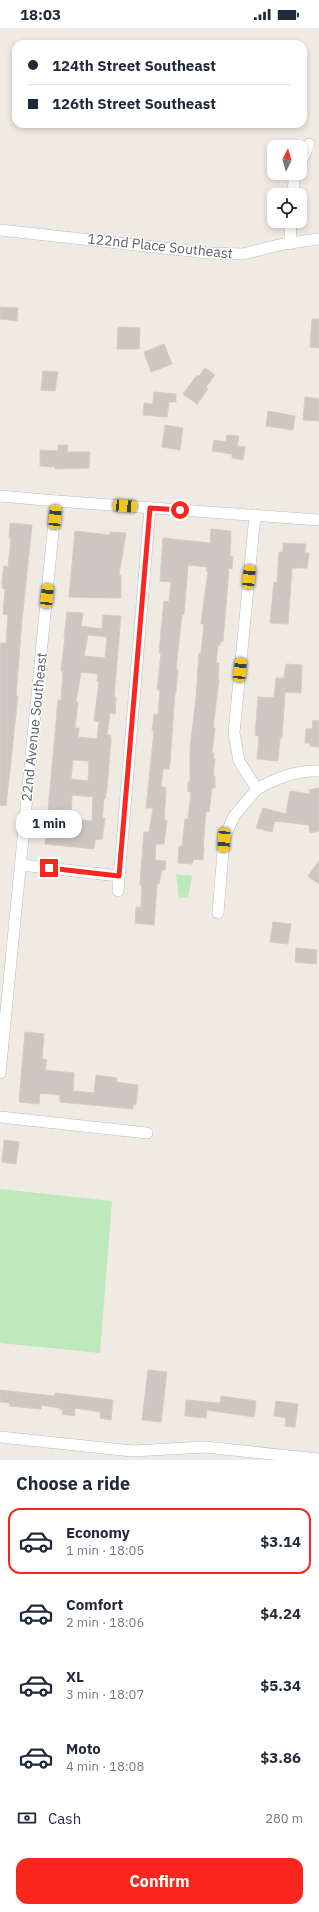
<!DOCTYPE html>
<html lang="en">
<head>
<meta charset="utf-8">
<style>
  :root { --surface:#fff; --page:#f6f6f7; --text:#1f2937; --muted:#747a83; --line:#e0e1e3; --accent:#f9271d }
  body { margin:0; font-family:"IBM Plex Sans",sans-serif; background:var(--page); color:var(--text); height:100vh; display:flex; flex-direction:column; font-size:15px; white-space:nowrap }
  * { box-sizing:border-box; margin:0 }
  p { font-size:13px; color:var(--muted) }
  .icon { flex:none; width:22px; height:22px; fill:none; stroke:currentColor; stroke-width:2; stroke-linecap:round; stroke-linejoin:round }
  .map { position:relative; height:1432px; overflow:hidden }
  .panel { display:flex; flex-direction:column; background:var(--surface); flex:1 }
  .panel>* { flex:none }
  .guide { position:absolute; left:12px; top:12px; width:295px; height:88px; border-radius:12px; box-shadow:0 2px 6px #0003; display:grid; align-content:center; height:88px; padding:0 16px; background:var(--surface) }
  .needle { width:26px; rotate:5deg }
  .controls { position:absolute; left:267px; top:112px; display:grid; gap:8px }
  .controls a { display:grid; place-items:center; width:40px; height:40px; border-radius:8px; background:var(--surface); box-shadow:0 2px 6px #0003; font-size:20px }
  .end { position:absolute; width:18px; height:18px; margin:-9px; border:5px solid #f9271d; background:#fff; box-shadow:0 0 0 2px #fff }
  .from { border-radius:50% }
  .bubble { position:absolute; height:28px; border-radius:12px; background:var(--surface); box-shadow:0 2px 6px #0003; font-size:13px; font-weight:700; line-height:28px; text-align:center }
  .car { position:absolute; width:12px; height:24px; margin:-12px -6px; border-radius:5px; box-shadow:0 0 3px 1px #0007; background:linear-gradient(#f5c518 24%,#345 0 40%,#f5c518 0 76%,#345 0 86%,#f5c518 0) }
  .guide b { display:flex; align-items:center; gap:14px; height:38px; font-size:15px }
  .guide b+b { border-top:1px solid var(--line) }
  .guide i { width:10px; height:10px; background:var(--text) }
  ul { padding:0; list-style:none }
  li { display:flex; align-items:center; gap:12px; height:66px; margin:0 8px 6px; padding:0 8px; border:2px solid transparent; border-radius:12px }
  li div { flex:1 }
  li b { display:block; font-size:15px }
  li em { font-style:normal; font-weight:700 }
  li.on { border-color:var(--accent) }
  li>.icon { width:36px; height:36px; stroke-width:1.5 }
  h2 { padding:0 16px; font-size:18px; line-height:48px }
  .pay { display:flex; align-items:center; gap:10px; height:44px; padding:0 16px; font-size:15px }
  .pay p { margin-inline-start:auto }
  .button { display:flex; gap:8px; margin-top:auto; padding:8px 16px }
  .button a { flex:1; height:46px; border-radius:12px; background:var(--accent); color:#fff; font-size:16px; font-weight:700; line-height:46px; text-align:center }
  .status { display:flex; justify-content:space-between; align-items:center; height:28px; padding:0 20px; background:var(--surface); direction:ltr }
  .status svg { height:11px; fill:currentColor }
  .map>svg:first-child { display:block }
  .green { fill:#bde9bc }
  .building { fill:#ccc8c1; stroke:#d4cdc0; fill-rule:evenodd }
  .lines { fill:none; stroke-linecap:round; stroke-linejoin:round }
  .street-casing { stroke:#b7bbc0; stroke-width:12 }
  .street { stroke:#fff; stroke-width:11 }
  .route { stroke:#f9271d; stroke-width:5 }
  .labels { text-anchor:middle; dominant-baseline:central; stroke-width:3; stroke-linejoin:round; paint-order:stroke }
  .street-label { font-size:14px; fill:#5a5f64; stroke:#fff }
</style>
</head>
<body>
<div class="status"><b>18:03</b><svg viewBox="0 0 49 12"><path d="M0 12V9h3v3zM5 12V6h3v6zM10 12V3h3v9zM15 12V0h3v12zM26 1h20v11H26zM47 4h2v5h-2z"/></svg></div>
<div class="map">
<svg width="319" height="1432" viewBox="0 0 319 1432">
  <rect width="100%" height="100%" fill="#efebe2"/>
  <g class="green">
    <path d="M176 846 192 848 188 870H179Z"/>
    <path d="M0 1161 112 1173 100 1325 0 1315Z"/>
  </g>
  <g class="building">
    <path d="M0 279 18 280 17 293 0 291Z"/>
    <path d="M312 291H319V320L310 319Z"/>
    <path d="M118 299 140 300 139 321H117Z"/>
    <path d="M164 316 172 336 151 344 144 324Z"/>
    <path d="M205 340 215 347 206 359 208 361 197 376 183 366 197 347 199 348Z"/>
    <path d="M43 343 58 344 55 363 41 362Z"/>
    <path d="M154 364 176 366V374H169L167 389 143 387 144 375 153 376Z"/>
    <path d="M305 369 319 371V393L303 392Z"/>
    <path d="M268 383 295 388 293 402 266 398Z"/>
    <path d="M165 397 183 400 180 422 162 419Z"/>
    <path d="M227 407 239 408 237 418 245 419 243 432 232 430V426L212 423 214 412 226 414Z"/>
    <path d="M58 417H68L67 424H90L89 440 55 441V439L40 438V422L58 423Z"/>
    <path d="M10 495 32 497 22 592 16 668H18L6 778 0 777V615H6L8 587 3 586 5 561 2 560V552L4 538 8 539 11 510H9Z"/>
    <path d="M211 501 231 503 230 528 233 529 232 541 229 540 223 614 221 613 220 617H218L216 635H219L218 652H219L213 700H215L212 725H214L213 731H215L213 748H215V760H212L209 784 206 783 203 820H204L203 832 194 831 192 836 178 835 179 818H182L185 791H188L191 764H188V754H190V720L196 670 199 625H201L204 596H201L208 543H206L207 539 188 537 184 586H182L176 641H178L176 664H175L170 736 169 741H163L161 759H165L166 763 164 792 167 793 164 816H156L155 832 166 833 165 842H162L159 856H157L154 897 135 895 136 879H141L142 860 140 855 144 804H149L153 780H146L154 703H152L154 686 158 687 160 662H157L161 625 159 624 164 573 169 574 171 554 160 553 163 510 210 515Z"/>
    <path d="M75 503 110 507V504L126 505 119 547H121V570L69 569Z"/>
    <path d="M283 515 306 516 305 525H309L307 540H292L288 596 270 595 274 554 277 555 279 524H283Z"/>
    <path d="M67 584 83 585 81 598 102 601 103 587 121 588 114 669H116L115 686 110 685 107 707H110L111 712 107 761 105 771 104 770 102 790H105L102 811 95 812 94 821 45 816 58 672 61 673 63 643H61L65 609H64ZM88 607 107 609 105 630 84 628ZM81 644 98 646 97 653H99L94 693 99 694 97 711 78 709 79 700H75L78 674H76ZM73 732 89 733 88 753 71 751ZM72 767 93 769 92 793 71 791Z"/>
    <path d="M286 636 302 637 301 665 285 664 282 710H280L278 733 257 731 259 708 255 707 258 669 274 670 276 650H284Z"/>
    <path d="M313 692 319 693V719L310 718V715H305L306 701H312Z"/>
    <path d="M319 760V803L310 805 309 797 275 793 272 804 256 800 263 780 286 786 290 763 310 766 309 762Z"/>
    <path d="M319 833V856L308 848Z"/>
    <path d="M273 894 291 896 288 916 270 914Z"/>
    <path d="M296 920 317 922 316 936 295 934Z"/>
    <path d="M25 1004 44 1006 42 1031 47 1032 45 1042 74 1045 73 1063 94 1065 96 1047 117 1050 116 1054 138 1057 136 1077 133 1076V1081L60 1074V1067L40 1065 39 1076 19 1074Z"/>
    <path d="M4 1112 19 1114 16 1136 2 1134Z"/>
    <path d="M148 1342 167 1344 161 1394 142 1392Z"/>
    <path d="M0 1362 54 1368 55 1365 113 1372 111 1392 100 1390 101 1384 75 1380 74 1388 62 1386 63 1382 59 1381 60 1380 41 1377V1381L9 1378 10 1375 0 1374Z"/>
    <path d="M221 1368 256 1373 254 1389 207 1382 206 1390 185 1388 186 1372 220 1375Z"/>
    <path d="M276 1373 298 1376 295 1399 285 1398 286 1390 274 1388Z"/>
  </g>
  <g class="lines">
    <defs>
      <g id="street">
        <path d="M300 137 309 116"/>
        <path d="M293 167 294 152 297 145"/>
        <path d="M0 202 209 225 243 226 283 216 319 211"/>
        <path d="M290 216 291 193"/>
        <path d="M0 468 56 473 319 492"/>
        <path d="M257 761C277 750 296 742 319 743"/>
        <path d="M21 837 119 848"/>
        <path d="M118 863 150 480"/>
        <path d="M218 885 224 811 234 788 257 761 239 733 234 705 255 487"/>
        <path d="M0 1045 56 473"/>
        <path d="M0 1089 147 1105"/>
        <path d="M0 1409 132 1423 205 1419 319 1431"/>
      </g>
    </defs>
    <use href="#street" class="street-casing"/>
    <use href="#street" class="street"/>
  </g>
  <g class="lines">
    <path class="route" d="M49 840 119 848 150 480 180 482"/>
  </g>
  <g class="labels">
    <g class="street-label">
      <text transform="translate(160 218) rotate(6)">122nd Place Southeast</text>
      <text transform="translate(34 699) rotate(-84)">22nd Avenue Southeast</text>
    </g>
  </g>
</svg>
<div class="controls">
<a><svg class="needle" viewBox="-14 -14 28 28"><path d="M0-13l5 13h-10z" fill="#e53935"/><path d="M0 13l5-13h-10z" fill="#747a83"/></svg></a>
<a><svg class="icon" aria-label="locate" viewBox="0 0 24 24"><circle cx="12" cy="12" r="6"/><path d="M12 2v4M12 18v4M2 12h4M18 12h4"/></svg></a>
</div>
<i class="end from" style="left:180px;top:482px"></i>
<i class="end" style="left:49px;top:840px"></i>
<div class="bubble" style="left:16px;top:782px;width:66px">1 min</div>
<i class="car" style="left:125px;top:478px;rotate:94deg"></i>
<i class="car" style="left:55px;top:489px;rotate:5deg"></i>
<i class="car" style="left:249px;top:549px;rotate:5deg"></i>
<i class="car" style="left:47px;top:568px;rotate:6deg"></i>
<i class="car" style="left:240px;top:642px;rotate:6deg"></i>
<i class="car" style="left:224px;top:812px;rotate:184deg"></i>
<div class="guide">
<b><i class="from"></i>124th Street Southeast</b>
<b><i></i>126th Street Southeast</b>
</div>
</div>
<section class="panel">
<h2>Choose a ride</h2>
<ul>
<li class="on"><svg class="icon" aria-label="car" viewBox="0 0 24 24"><path d="M5 17H2v-5l4-1 3-4h7l3 4 3 1v5h-3M9 17h6M6 11h13"/><circle cx="7" cy="17" r="2"/><circle cx="17" cy="17" r="2"/></svg><div><b>Economy</b><p>1 min · 18:05</p></div><em>$3.14</em></li>
<li><svg class="icon" aria-label="car" viewBox="0 0 24 24"><path d="M5 17H2v-5l4-1 3-4h7l3 4 3 1v5h-3M9 17h6M6 11h13"/><circle cx="7" cy="17" r="2"/><circle cx="17" cy="17" r="2"/></svg><div><b>Comfort</b><p>2 min · 18:06</p></div><em>$4.24</em></li>
<li><svg class="icon" aria-label="car" viewBox="0 0 24 24"><path d="M5 17H2v-5l4-1 3-4h7l3 4 3 1v5h-3M9 17h6M6 11h13"/><circle cx="7" cy="17" r="2"/><circle cx="17" cy="17" r="2"/></svg><div><b>XL</b><p>3 min · 18:07</p></div><em>$5.34</em></li>
<li><svg class="icon" aria-label="car" viewBox="0 0 24 24"><path d="M5 17H2v-5l4-1 3-4h7l3 4 3 1v5h-3M9 17h6M6 11h13"/><circle cx="7" cy="17" r="2"/><circle cx="17" cy="17" r="2"/></svg><div><b>Moto</b><p>4 min · 18:08</p></div><em>$3.86</em></li>
</ul>
<div class="pay"><svg class="icon" aria-label="cash" viewBox="0 0 24 24"><path d="M3 7h18v10H3z"/><circle cx="12" cy="12" r="2"/></svg>Cash<p>280 m</p></div>
<div class="button"><a>Confirm</a></div>
</section>
</body>
</html>
